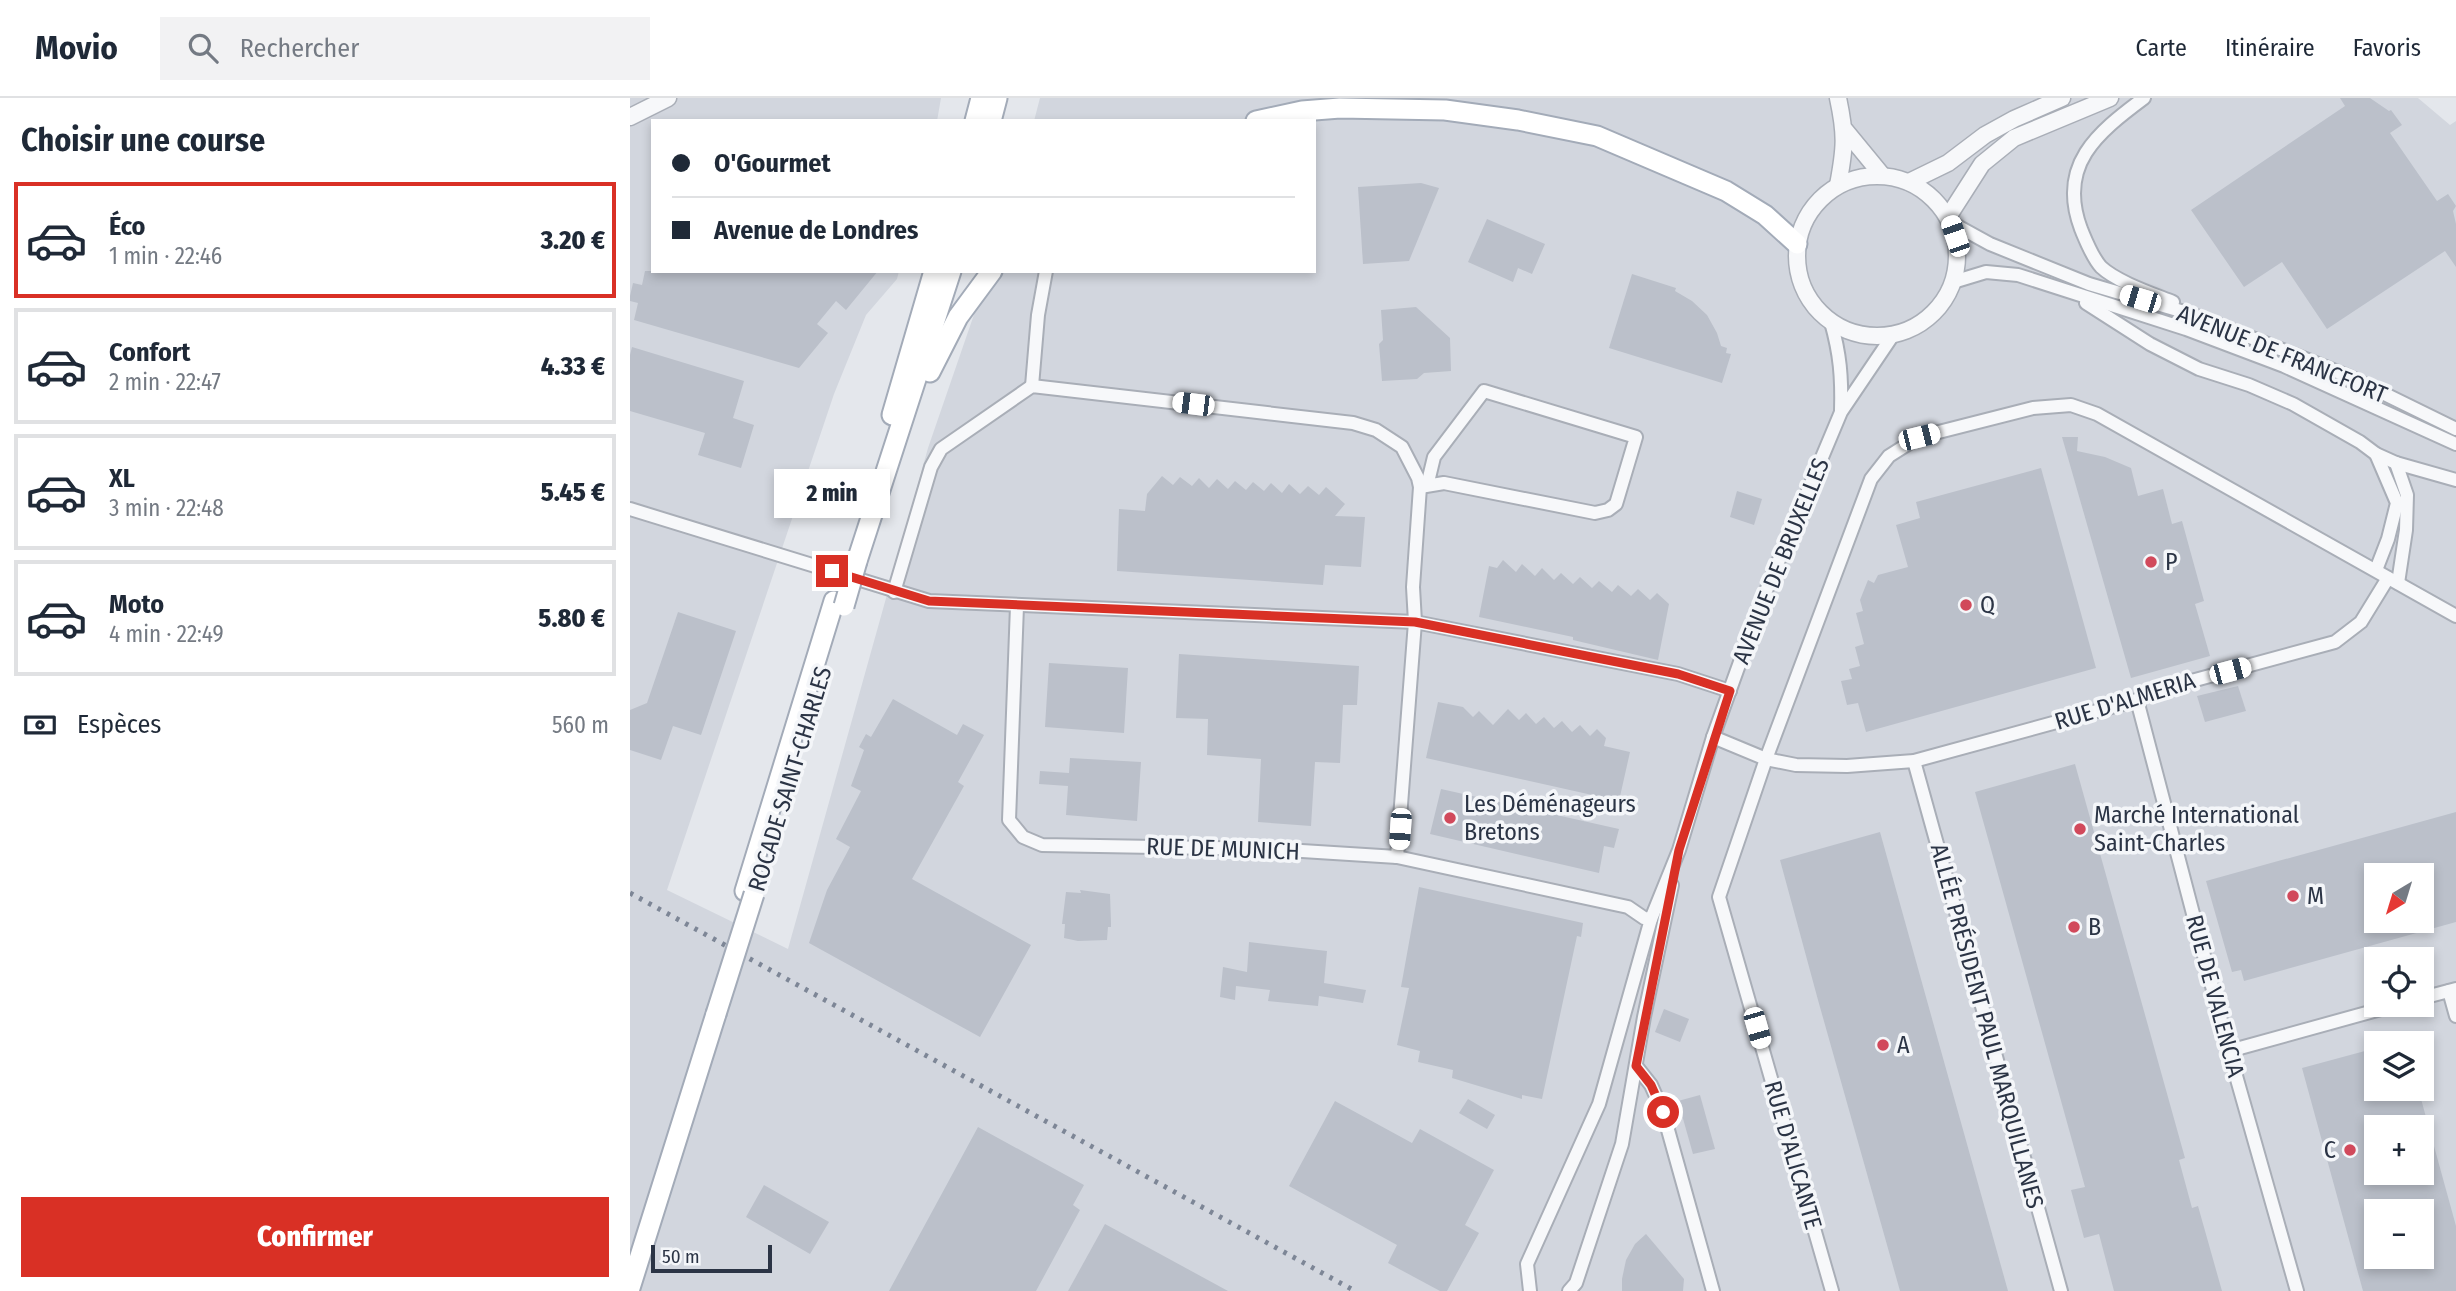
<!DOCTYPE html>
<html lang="fr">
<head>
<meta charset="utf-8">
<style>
  :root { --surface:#fff; --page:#f2f2f3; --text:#1f2937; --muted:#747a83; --line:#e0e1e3; --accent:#d93025 }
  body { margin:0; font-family:"Fira Sans Condensed",sans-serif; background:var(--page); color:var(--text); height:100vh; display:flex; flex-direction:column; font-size:26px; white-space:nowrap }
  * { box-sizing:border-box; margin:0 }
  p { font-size:23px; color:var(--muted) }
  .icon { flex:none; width:38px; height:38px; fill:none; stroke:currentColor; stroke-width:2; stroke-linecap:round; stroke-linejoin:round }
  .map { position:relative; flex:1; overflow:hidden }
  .drawer { display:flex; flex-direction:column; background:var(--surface); width:630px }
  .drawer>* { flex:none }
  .top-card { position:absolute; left:21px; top:21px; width:665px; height:154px; border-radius:0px; box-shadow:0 4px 10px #0003; display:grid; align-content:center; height:154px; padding:0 21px; background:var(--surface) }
  .needle { width:46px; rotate:218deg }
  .controls { position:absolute; left:1734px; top:765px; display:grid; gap:14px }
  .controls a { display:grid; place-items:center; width:70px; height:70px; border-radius:0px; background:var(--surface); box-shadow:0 4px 10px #0003; font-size:35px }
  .scale { position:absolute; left:21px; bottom:18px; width:121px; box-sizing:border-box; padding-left:7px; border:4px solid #2b3445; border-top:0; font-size:19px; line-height:24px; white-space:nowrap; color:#2b3445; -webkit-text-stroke:5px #f4f6f9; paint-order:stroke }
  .end { position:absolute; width:32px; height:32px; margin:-16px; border:9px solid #d93025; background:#fff; box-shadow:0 0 0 4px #fff }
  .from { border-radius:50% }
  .bubble { position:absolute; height:49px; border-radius:0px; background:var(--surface); box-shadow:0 4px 10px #0003; font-size:23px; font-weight:800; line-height:49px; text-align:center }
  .car { position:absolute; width:21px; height:42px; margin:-21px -10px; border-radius:9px; box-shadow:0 0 5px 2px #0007; background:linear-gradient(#fff 24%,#345 0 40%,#fff 0 76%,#345 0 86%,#fff 0) }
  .top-card b { display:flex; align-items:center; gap:24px; height:66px; font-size:26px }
  .top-card b+b { border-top:2px solid var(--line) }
  .top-card i { width:18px; height:18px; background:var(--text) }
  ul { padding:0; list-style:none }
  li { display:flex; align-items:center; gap:21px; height:116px; margin:0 14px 10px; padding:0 7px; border:4px solid var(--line); border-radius:0px }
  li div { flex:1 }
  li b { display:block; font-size:26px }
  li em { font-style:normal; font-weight:800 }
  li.active { border-color:var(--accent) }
  li>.icon { width:63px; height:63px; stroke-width:1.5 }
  h2 { padding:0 21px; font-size:32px; line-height:84px }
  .pay { display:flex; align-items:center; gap:18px; height:77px; padding:0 21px; font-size:26px }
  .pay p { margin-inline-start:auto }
  .cta { display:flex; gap:14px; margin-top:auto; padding:14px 21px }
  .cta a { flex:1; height:80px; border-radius:0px; background:var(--accent); color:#fff; font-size:28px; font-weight:800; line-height:80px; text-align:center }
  header { display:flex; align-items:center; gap:42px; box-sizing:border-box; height:98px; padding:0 35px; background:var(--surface); border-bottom:2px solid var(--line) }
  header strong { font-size:33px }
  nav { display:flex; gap:38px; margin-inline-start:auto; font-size:24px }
  .search { width:490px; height:63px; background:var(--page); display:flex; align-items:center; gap:18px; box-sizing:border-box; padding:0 24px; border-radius:0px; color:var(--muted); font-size:26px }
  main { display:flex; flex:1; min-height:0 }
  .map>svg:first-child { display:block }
  .built { fill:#d2d6de; fill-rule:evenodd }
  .building { fill:#bbc0ca; fill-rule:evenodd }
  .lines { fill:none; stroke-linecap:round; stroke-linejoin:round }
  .minor-casing { stroke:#a9aeb7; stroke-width:16 }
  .tertiary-casing { stroke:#a9aeb7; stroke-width:19 }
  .primary-casing { stroke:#a3abb8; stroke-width:23 }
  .minor { stroke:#f7f8fa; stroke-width:12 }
  .tertiary { stroke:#f7f8fa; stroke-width:16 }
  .primary { stroke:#fff; stroke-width:19 }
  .rail { stroke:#7d8696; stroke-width:5; stroke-dasharray:3.5 7; stroke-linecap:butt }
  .primary-bridge-casing { stroke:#a3abb8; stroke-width:23; stroke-linecap:butt }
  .primary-bridge { stroke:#fff; stroke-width:19 }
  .route { stroke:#d93025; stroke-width:9 }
  .poi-dot { fill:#d1495b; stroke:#f4f6f9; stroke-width:2.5 }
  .labels { text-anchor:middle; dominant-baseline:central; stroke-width:7; stroke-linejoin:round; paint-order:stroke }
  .street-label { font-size:24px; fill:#2b3445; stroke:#f4f6f9 }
  .poi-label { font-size:24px; fill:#2b3445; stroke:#f4f6f9; text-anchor:start }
</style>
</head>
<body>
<header>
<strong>Movio</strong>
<div class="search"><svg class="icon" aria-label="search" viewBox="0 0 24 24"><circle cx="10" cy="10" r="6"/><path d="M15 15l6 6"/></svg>Rechercher</div>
<nav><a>Carte</a><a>Itinéraire</a><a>Favoris</a></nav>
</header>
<main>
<section class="drawer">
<h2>Choisir une course</h2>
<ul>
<li class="active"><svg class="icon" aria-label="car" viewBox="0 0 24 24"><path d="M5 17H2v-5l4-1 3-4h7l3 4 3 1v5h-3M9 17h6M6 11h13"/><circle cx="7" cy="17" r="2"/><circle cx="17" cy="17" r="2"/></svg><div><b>Éco</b><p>1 min · 22:46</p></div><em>3.20 €</em></li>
<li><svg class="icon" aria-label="car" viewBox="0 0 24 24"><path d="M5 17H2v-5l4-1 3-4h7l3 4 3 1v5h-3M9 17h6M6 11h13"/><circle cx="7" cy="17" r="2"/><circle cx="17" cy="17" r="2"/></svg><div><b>Confort</b><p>2 min · 22:47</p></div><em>4.33 €</em></li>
<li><svg class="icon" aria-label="car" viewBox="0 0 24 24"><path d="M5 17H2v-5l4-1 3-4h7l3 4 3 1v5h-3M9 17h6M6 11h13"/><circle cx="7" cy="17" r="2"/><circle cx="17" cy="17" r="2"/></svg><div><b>XL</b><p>3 min · 22:48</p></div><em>5.45 €</em></li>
<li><svg class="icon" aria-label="car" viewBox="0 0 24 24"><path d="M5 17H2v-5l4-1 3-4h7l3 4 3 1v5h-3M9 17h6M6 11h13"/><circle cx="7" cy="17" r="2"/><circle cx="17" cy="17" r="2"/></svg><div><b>Moto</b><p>4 min · 22:49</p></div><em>5.80 €</em></li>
</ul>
<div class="pay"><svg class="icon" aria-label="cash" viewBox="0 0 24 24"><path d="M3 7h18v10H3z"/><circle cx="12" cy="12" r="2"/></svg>Espèces<p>560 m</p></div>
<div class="cta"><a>Confirmer</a></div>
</section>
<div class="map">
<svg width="1826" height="1193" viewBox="0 0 1826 1193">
  <rect width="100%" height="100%" fill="#e4e7ec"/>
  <path class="built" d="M0 0H311L307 23H23V173H269L267 181 236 217 204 296 37 792 158 851 298 350 359 173H684V23H404L410 0H1788L1820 27 1826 23V1193H0ZM1746 777H1792V822H1746ZM1746 861H1792V906H1746ZM1746 945H1792V990H1746ZM1746 1029H1792V1074H1746ZM1746 1113H1792V1158H1746Z"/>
  <g class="building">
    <path d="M1710 0H1740L1759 13 1761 12 1772 27 1760 35 1807 103 1818 96 1826 108 1823 113 1826 126V169L1815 153 1697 231 1652 164 1614 189 1561 112 1715 8Z"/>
    <path d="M791 85 809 90 779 163 733 166 728 89Z"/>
    <path d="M857 121 915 146 902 176 888 170 883 184 838 164Z"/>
    <path d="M15 173H248L216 212 206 203 187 226 198 235 169 270 4 222 8 205 0 203V198L3 185 12 187Z"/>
    <path d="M1002 176 1046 190 1045 193 1062 203 1077 217 1087 235 1091 248 1097 250 1096 255 1101 256 1092 285 979 250Z"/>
    <path d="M786 209 820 240 821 273 794 275 787 281 752 283 749 246 753 242 751 212Z"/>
    <path d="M2 249 114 283 103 320 124 327 111 370 68 357 75 335 0 313V257Z"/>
    <path d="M1432 339H1448L1447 353 1475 359 1501 370 1508 398 1533 391 1542 426 1552 423 1574 503 1565 506 1580 558 1501 580Z"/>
    <path d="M1411 370 1466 570 1236 634 1228 605 1217 607 1211 583 1222 581 1219 571 1230 568 1225 549 1234 546 1226 515 1233 513 1230 502 1238 482 1244 485 1248 477 1278 469 1266 427 1290 420 1286 404Z"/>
    <path d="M532 378 543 387 550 379 562 388 569 380 579 390 587 381 598 391 605 383 616 392 623 384 634 393 641 385 652 395 659 386 670 396 678 388 689 397 696 389 715 406 705 418 735 419 731 469 695 467 693 487 487 473 489 411 515 413 517 396Z"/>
    <path d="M1107 393 1132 401 1124 427 1100 419Z"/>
    <path d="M873 462 886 474 892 466 905 478 912 470 924 482 931 475 943 486 950 479 962 490 969 483 982 494 988 487 1001 498 1008 491 1020 502 1027 495 1039 506 1028 562 943 542V539L849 519 859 468 867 470Z"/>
    <path d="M48 514 106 533 71 637 43 628 31 662 0 652V612L17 605Z"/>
    <path d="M549 556 729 568 727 607H713L710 665 685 664 681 728 628 724 631 661 577 657 578 621 546 620Z"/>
    <path d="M419 565 498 570 494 635 415 629Z"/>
    <path d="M1608 588 1616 613 1575 624 1567 598Z"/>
    <path d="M263 601 327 637 333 626 354 637 328 684 334 688 282 781 401 847 350 939 179 845 197 792 220 749 206 741 231 693 221 688 234 652 229 649 236 636 241 639Z"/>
    <path d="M808 604 833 609 843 619 849 613 863 627 878 611 889 622 896 615 906 626 914 619 924 630 932 623 942 634 950 627 960 638 967 631 976 640 974 648 1000 654 989 703 796 660Z"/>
    <path d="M440 660 511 664 507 723 436 717 438 688 409 686 410 673 439 675Z"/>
    <path d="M1445 666 1555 1060 1549 1062 1562 1110 1568 1108 1592 1193H1484L1469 1136 1454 1140 1441 1092 1455 1089 1345 694Z"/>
    <path d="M811 691 989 731 984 750 974 748 969 775 800 736Z"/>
    <path d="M1826 714V824L1614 883 1611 872 1602 874 1576 783ZM1746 777H1792V822H1746Z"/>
    <path d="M1250 734 1289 874 1378 1193H1270L1188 902 1150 762Z"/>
    <path d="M789 789 953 825 951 839 947 838 912 1001 892 997V1001L822 980 823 972 788 964 790 953 767 947 779 890 771 889Z"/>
    <path d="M450 792 480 796 481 825V829H478L477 842 448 843 434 840 435 826H432L436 794 451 795Z"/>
    <path d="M619 844 697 853 694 885 736 892 733 905 689 898 688 908 638 903 640 892 606 888 605 902 590 899 593 869 617 874Z"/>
    <path d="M1034 911 1059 921 1050 944 1025 934Z"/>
    <path d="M1746 950V990H1788L1826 1128V1193H1733L1672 970ZM1746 1029H1792V1074H1746ZM1746 1113H1792V1158H1746Z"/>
    <path d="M1070 997 1085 1051 1063 1056 1048 1003Z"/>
    <path d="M838 1001 865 1017 857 1031 829 1015Z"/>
    <path d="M705 1003 782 1045 790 1031 864 1072 835 1127 849 1135 817 1193H810L758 1165 767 1147 659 1088Z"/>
    <path d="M348 1029 454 1087 443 1107 450 1112 406 1193H259Z"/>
    <path d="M134 1087 199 1124 180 1156 116 1119Z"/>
    <path d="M475 1126 598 1193H438Z"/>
    <path d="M1016 1136 1054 1181 1053 1193H992V1181L996 1162 1005 1146Z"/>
  </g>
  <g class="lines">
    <defs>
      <g id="minor">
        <path d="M1514 0C1467 35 1427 67 1451 131 1456 143 1462 159 1471 169 1487 184 1523 196 1543 204"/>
        <path d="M1320 124 1360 146 1459 186 1561 216 1678 262 1720 279 1826 331"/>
        <path d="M1323 184 1356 174 1388 177 1556 231 1654 268 1826 346"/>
        <path d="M1456 205 1520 246 1569 271 1619 287 1663 306 1730 344 1746 356 1766 365 1826 382"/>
        <path d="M1201 224C1210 256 1212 279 1211 313"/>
        <path d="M402 288 408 217 416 173"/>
        <path d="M1746 356 1767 405 1758 441 1746 472"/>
        <path d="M1766 365 1777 397 1776 432 1768 485"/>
        <path d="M790 389 814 385 965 415 978 412 986 406 1006 339 854 293 804 359 797 388"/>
        <path d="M0 411 299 503 785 524 1048 576 1100 593"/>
        <path d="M264 494 301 369 311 351 402 288 723 325 746 332 772 349 788 380 790 389 783 489 785 524 767 759"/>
        <path d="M387 508 379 722 393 739 412 747 640 751 767 759 998 809 1014 820 1021 821"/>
        <path d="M1507 602 1599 953 1667 1193"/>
        <path d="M1083 639 1136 661 1166 667 1217 668 1284 663 1507 602 1521 594 1705 544 1731 524 1758 480"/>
        <path d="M1284 663 1431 1193"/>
        <path d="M1819 893 1826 918"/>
        <path d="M1792 900 1826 891"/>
        <path d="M1599 953 1769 906"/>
        <path d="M1006 968 1021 987 1033 1014 1083 1193"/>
        <path d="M900 1193 897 1166 969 1006 1021 821 1049 752 1083 639 1133 500 1211 314 1263 237"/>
        <path d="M939 1193 946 1185 992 1046 1014 919 1042 787"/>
        <path d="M1202 1193 1089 799 1136 661 1241 381 1259 358 1289 339 1403 310 1441 307 1467 316 1826 518"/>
      </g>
      <g id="tertiary">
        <path d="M1208 0C1216 37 1215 50 1208 87"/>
        <path d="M0 19 38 0"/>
        <path d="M1215 32 1252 77"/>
        <circle cx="1247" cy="158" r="80"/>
        <path d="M1279 84 1318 65 1355 37 1384 21 1432 0"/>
        <path d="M1318 119 1352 66 1384 40 1480 0"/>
      </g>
      <g id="primary">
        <path d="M345 23 351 0"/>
        <path d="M361 23 367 0"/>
        <path d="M626 23 672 13 710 10 815 12 888 22 967 38 1096 93 1135 117 1167 146"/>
        <path d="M300 274 328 219 362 173"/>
        <path d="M262 317 304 173"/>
        <path d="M227 463 321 173"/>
        <path d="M115 793 204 503"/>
        <path d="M0 1190 86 916"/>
      </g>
    </defs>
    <use href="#minor" class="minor-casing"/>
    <use href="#tertiary" class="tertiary-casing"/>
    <use href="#primary" class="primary-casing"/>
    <use href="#minor" class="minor"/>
    <use href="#tertiary" class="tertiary"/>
    <use href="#primary" class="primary"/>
    <path class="rail" d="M0 795 725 1193"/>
    <defs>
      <g id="primary-bridge">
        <path d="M214 508 227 463"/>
        <path d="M86 916 124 796"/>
      </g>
    </defs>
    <use href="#primary-bridge" class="primary-bridge-casing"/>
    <use href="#primary-bridge" class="primary-bridge"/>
  </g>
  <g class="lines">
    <path class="route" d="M202 473 299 503 785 524 1048 576 1100 593 1049 752 1006 968 1021 987 1033 1014"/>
  </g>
  <g class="poi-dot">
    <circle cx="1521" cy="464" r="7"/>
    <circle cx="1336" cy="507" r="7"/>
    <circle cx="820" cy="720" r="7"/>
    <circle cx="1450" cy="731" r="7"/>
    <circle cx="1663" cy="798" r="7"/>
    <circle cx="1444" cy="829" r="7"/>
    <circle cx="1253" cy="947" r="7"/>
    <circle cx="1720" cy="1052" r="7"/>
  </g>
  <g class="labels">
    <g class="street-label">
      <text transform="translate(1652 256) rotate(22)">AVENUE DE FRANCFORT</text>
      <text transform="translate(1151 463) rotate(-68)">AVENUE DE BRUXELLES</text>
      <text transform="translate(1495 603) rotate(-17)">RUE D'ALMERIA</text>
      <text transform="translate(160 681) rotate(-73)">ROCADE SAINT-CHARLES</text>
      <text transform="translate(593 751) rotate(2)">RUE DE MUNICH</text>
      <text transform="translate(1585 898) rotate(75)">RUE DE VALENCIA</text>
      <text transform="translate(1357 928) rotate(75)">ALLÉE PRÉSIDENT PAUL MARQUILLANES</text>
      <text transform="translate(1163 1057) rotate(74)">RUE D'ALICANTE</text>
    </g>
    <g class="poi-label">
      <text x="1535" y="464">P</text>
      <text x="1350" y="507">Q</text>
      <text x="834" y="706">Les Déménageurs<tspan x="834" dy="28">Bretons</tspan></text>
      <text x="1464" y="717">Marché International<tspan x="1464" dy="28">Saint-Charles</tspan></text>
      <text x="1677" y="798">M</text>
      <text x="1458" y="829">B</text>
      <text x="1267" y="947">A</text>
      <text x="1706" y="1052" text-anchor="end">C</text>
    </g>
  </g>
</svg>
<div class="controls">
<a><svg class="needle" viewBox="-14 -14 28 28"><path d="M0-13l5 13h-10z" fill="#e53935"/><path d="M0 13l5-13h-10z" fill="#747a83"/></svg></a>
<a><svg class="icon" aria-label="locate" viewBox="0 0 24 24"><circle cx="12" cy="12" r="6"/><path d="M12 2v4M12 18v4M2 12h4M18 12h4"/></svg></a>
<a><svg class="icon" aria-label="layers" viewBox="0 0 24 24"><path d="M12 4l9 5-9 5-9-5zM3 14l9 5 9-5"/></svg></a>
<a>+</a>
<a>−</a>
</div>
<div class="scale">50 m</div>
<i class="end from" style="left:1033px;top:1014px"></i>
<i class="end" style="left:202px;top:473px"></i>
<div class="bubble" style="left:144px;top:371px;width:116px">2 min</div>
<i class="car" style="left:1325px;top:138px;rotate:341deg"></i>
<i class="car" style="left:1510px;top:201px;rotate:287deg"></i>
<i class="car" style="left:563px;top:306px;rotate:277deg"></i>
<i class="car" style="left:1289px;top:339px;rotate:76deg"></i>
<i class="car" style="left:1600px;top:573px;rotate:75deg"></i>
<i class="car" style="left:770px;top:731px;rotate:184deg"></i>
<i class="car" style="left:1127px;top:930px;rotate:164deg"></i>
<div class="top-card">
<b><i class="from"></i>O'Gourmet</b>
<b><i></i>Avenue de Londres</b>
</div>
</div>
</main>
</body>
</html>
